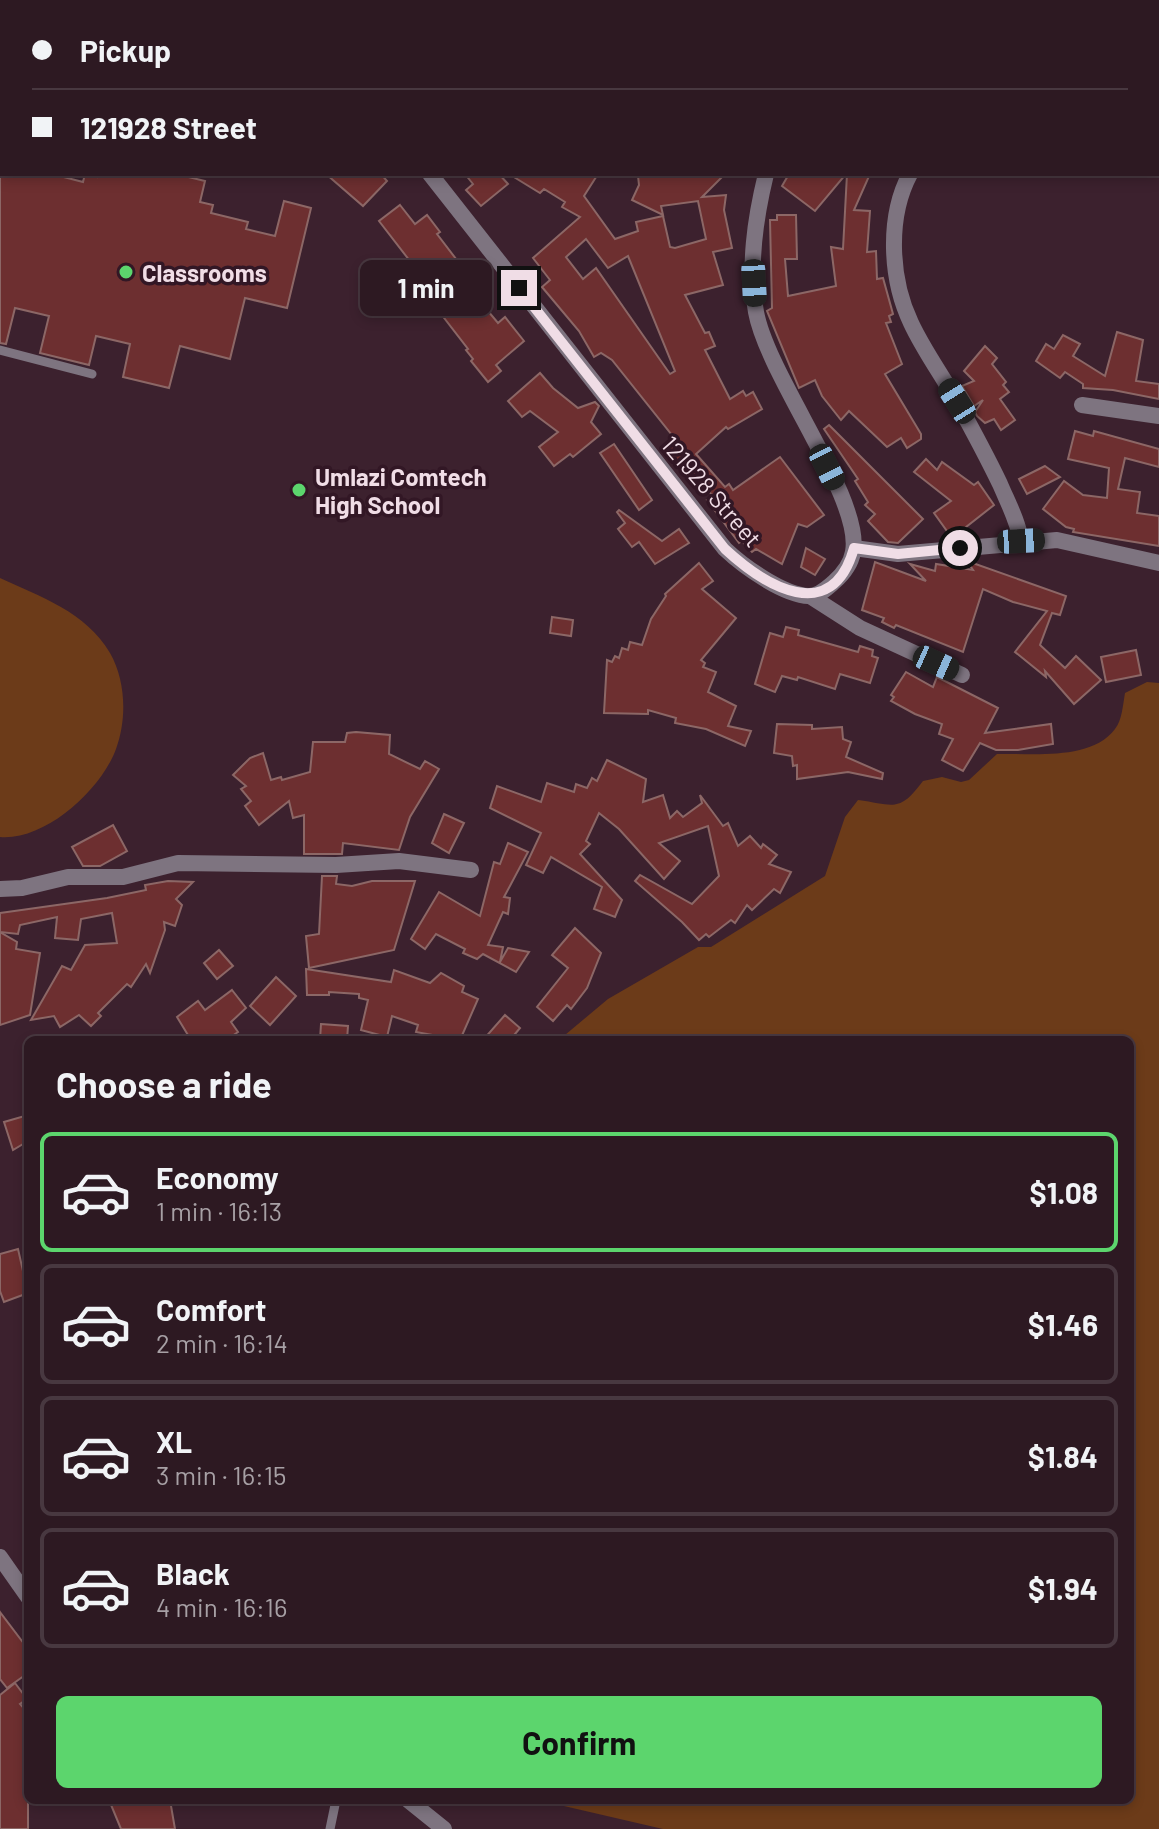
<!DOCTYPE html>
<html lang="en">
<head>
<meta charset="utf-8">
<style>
  :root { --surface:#2d1922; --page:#39262f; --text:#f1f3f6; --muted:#a7a0a5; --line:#483840; --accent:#5cd56d }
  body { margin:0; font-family:Barlow,sans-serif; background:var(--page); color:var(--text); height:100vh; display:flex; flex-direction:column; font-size:30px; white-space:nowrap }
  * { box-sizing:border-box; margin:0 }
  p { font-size:26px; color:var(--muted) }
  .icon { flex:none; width:44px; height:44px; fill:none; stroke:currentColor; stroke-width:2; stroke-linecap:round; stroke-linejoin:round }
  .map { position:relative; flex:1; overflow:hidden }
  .drawer { position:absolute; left:24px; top:1036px; width:1110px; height:768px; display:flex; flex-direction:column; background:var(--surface); border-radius:12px; box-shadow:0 4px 12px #0003,0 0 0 2px var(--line) }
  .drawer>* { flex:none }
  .hud { position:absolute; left:0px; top:0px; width:1160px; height:176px; box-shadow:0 4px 12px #0003,0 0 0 2px var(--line); display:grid; align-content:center; height:176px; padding:0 32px; background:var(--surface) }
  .end { position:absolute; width:36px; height:36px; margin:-18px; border:10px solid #f0dde6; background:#111; box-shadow:0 0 0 4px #111 }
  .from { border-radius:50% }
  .bubble { position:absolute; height:56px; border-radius:12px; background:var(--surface); box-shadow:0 4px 12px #0003,0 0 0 2px var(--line); font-size:26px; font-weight:700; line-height:56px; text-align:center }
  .car { position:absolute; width:24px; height:48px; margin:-24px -12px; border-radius:10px; box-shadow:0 0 6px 2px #0007; background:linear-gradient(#222 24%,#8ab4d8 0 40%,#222 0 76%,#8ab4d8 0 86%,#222 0) }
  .hud b { display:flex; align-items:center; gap:28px; height:76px; font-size:30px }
  .hud b+b { border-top:2px solid var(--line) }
  .hud i { width:20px; height:20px; background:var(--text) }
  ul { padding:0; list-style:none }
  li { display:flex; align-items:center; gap:24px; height:120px; margin:0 16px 12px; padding:0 16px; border:4px solid var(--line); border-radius:12px }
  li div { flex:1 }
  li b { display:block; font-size:30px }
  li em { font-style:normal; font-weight:700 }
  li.selected { border-color:var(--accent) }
  li>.icon { width:72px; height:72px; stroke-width:1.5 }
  h2 { padding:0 32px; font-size:36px; line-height:96px }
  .cta { display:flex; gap:16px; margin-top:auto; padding:16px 32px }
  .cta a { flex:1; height:92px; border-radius:12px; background:var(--accent); color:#111; font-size:32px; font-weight:700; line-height:92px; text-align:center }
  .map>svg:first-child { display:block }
  .green { fill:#6c3b19 }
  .building { fill:#6d2f30; stroke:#8c6766; stroke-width:2; fill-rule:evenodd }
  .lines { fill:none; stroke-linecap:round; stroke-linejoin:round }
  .lane { stroke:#7e7480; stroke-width:9 }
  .street { stroke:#7e7480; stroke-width:16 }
  .route { stroke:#f0dde6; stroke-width:10 }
  .poi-dot { fill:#5cd56d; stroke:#321725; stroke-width:3 }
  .labels { text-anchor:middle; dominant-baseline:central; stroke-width:7; stroke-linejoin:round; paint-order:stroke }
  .poi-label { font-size:24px; font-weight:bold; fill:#f0dde6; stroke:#321725; text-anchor:start }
  .street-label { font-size:24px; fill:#f0dde6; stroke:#321725 }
</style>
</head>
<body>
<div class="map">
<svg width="1159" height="1829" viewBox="0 0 1159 1829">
  <rect width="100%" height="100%" fill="#3c212e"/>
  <g class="green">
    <path d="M0 578C41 597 86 612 110 653 126 681 127 719 116 749 101 790 45 841 0 837Z"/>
    <path d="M1147 682 1159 683V1829H663L538 1800H1130V1040H559L608 999 698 947H711L825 876 845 817 858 800C895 805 899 813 923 781L942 777 961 782 969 780 997 754C1033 753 1091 761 1115 729 1122 721 1123 704 1125 693Z"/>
  </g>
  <g class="building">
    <path d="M0 174H52L83 182 85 174 97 177 98 174H176L205 181 200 202 213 205 211 213 248 222 246 229 275 236 284 201 311 208 287 308 245 298 230 359 180 346 169 388 123 377 130 344 96 336 89 365 40 353 49 316 15 308 6 344 0 343Z"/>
    <path d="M326 174H381L387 181 363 206Z"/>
    <path d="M465 174H499L508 184 481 206 466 190 473 184Z"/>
    <path d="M509 174H598L584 196 615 239 638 231 636 222 663 216 670 247 675 248 706 239 698 201 661 206 663 215 632 200 639 185 638 176 725 174 702 197 726 195 724 210 732 248 713 252 723 285 685 295 705 333 709 332 715 346 705 350 730 399 743 391 746 396 753 392 762 409 728 429 726 427 696 454 725 487 729 484 733 490 780 457 824 515 807 527 798 524 782 564 756 549 752 552 742 541 739 543 707 500 713 496 684 464 681 467 672 457 674 455 667 447 675 439 612 360 601 353 594 357 579 331 542 287 550 280 533 258 580 217 562 207 565 202 544 189 540 193ZM586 239 608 268 628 256 675 371 670 374 596 268 583 279 566 257Z"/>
    <path d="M789 174H846L815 211 782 186Z"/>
    <path d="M847 174H870L854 210 870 211 867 252 876 251 877 279 883 278 893 314 889 316 891 322 886 323 902 364 885 374 921 434V439L907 448 901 438 887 447 849 411 841 420 822 396 815 380 799 388 767 311 772 308 770 220H777V215H796L797 259H785L788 296 836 286 831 247 843 249Z"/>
    <path d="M400 205 415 224 427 215 440 232 437 234 466 272 469 269 472 274 476 271 489 289 477 298 498 323 505 317 524 341 496 365 501 371 488 382 471 361 473 359 466 350 468 349 407 270 413 265 379 221Z"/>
    <path d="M1117 332 1143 340 1136 381 1159 384V399L1113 390 1083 388V384L1065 372 1060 378 1036 361 1046 344 1054 349 1063 335 1080 344 1073 356 1105 376Z"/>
    <path d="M985 346 997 358 992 364 1006 382 1003 385 1009 392 1000 399 1015 420 1001 430 994 419 985 423 977 416 975 412 983 400 974 406 962 386 974 381 964 371Z"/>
    <path d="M540 373 553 388 578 408 595 402 599 406 591 422 601 434 573 457 570 454 554 466 539 447 558 432 530 411 522 417 508 401Z"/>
    <path d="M829 425 923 519 898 543 888 542 868 521 875 514 865 505 868 502 855 481 858 479 824 429Z"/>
    <path d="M1075 431 1093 436 1094 431 1159 449V467L1125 458 1118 489 1140 492 1137 513 1159 516V546L1073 532 1074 529 1066 527 1043 509 1064 481 1083 495 1107 498 1109 468 1068 459Z"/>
    <path d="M614 444 652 500 639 510 600 453Z"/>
    <path d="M926 459 937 470 942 462 974 485 978 482 994 505 952 538 934 513 951 501 914 472Z"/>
    <path d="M1045 466 1060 477 1027 494 1019 479Z"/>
    <path d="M619 510 662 541 679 529 689 543 655 564 639 542 632 547 618 529 625 523 617 512Z"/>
    <path d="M806 548 825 559 815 575 801 567Z"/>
    <path d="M967 561 1066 596 1060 615 1052 613 1040 645 1065 668 1076 656 1101 680 1074 704 1045 671 1046 677 1015 652 1047 611 1013 602 983 589 963 652 896 625 894 628 882 622 884 618 862 610 875 562 926 581 910 564 935 571 936 564 973 570Z"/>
    <path d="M699 563 713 581 702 589 736 618 701 660 705 663 703 667 716 672 708 692 736 706 728 726 751 731 745 746 706 729 675 723 676 718 648 710V714L604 713 607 660 612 662 615 656 619 658 622 648 628 650 630 642 642 645 651 619 666 596 665 594Z"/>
    <path d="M552 617 573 620 571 636 550 633Z"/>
    <path d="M786 627 799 630 798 635 858 652 860 646 873 650 872 656 878 658 870 683 840 674 835 689 798 677 797 680 782 676 775 692 755 684 770 633 783 637Z"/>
    <path d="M1136 650 1141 675 1106 682 1101 657Z"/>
    <path d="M906 672 933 687 937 677 998 708 985 733 1051 724 1053 744 1018 750H996L980 743 963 771 942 760 953 739 939 734 942 724 915 714 891 701 894 697 891 695Z"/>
    <path d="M777 724 812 725V729L842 727 843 739 851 742 846 757 883 773 882 779 848 772 797 779V765L793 766 792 756 774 753Z"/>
    <path d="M356 732 390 735 389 754 420 769 425 761 439 769 410 817 399 850 343 843 342 854H304V815L293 818 289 801 259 825 245 806 251 801 241 789 246 786 233 775 250 758 263 753 271 780 281 777 282 780 310 772 313 742H345L347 733Z"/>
    <path d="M607 760 646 779 643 802 663 795 670 818 677 811 683 817 702 803 700 795 723 826 728 823 738 846 750 836 761 848 763 844 777 855 769 864 791 872 780 893 774 889 752 910 747 905 735 923 731 920 709 937 706 934 699 940 682 922 635 881 640 875 692 904 719 876 708 826 659 843 680 861 664 879 619 829 599 813 586 841 590 844 580 854 622 900 615 917 594 909 602 887 551 857 543 873 526 865 541 833 490 808 497 786 541 802 547 783 574 792 576 784 587 788 592 778 597 781Z"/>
    <path d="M444 814 464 823 449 853 432 843Z"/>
    <path d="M113 825 127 851 100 866H83L72 847Z"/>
    <path d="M508 843 528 852 504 897 510 898 508 914 503 912 488 945 503 947 500 962 508 948 529 952 516 972 483 954 477 959 463 953 465 949 436 934 425 949 411 939 439 892 480 916 494 862 500 864Z"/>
    <path d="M322 876H337L336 884 352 886 372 881H415L394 950 309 968 306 936 319 934Z"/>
    <path d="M168 881 193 882 176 899 182 905 175 926 164 922 165 930 150 973 146 964 131 987 127 984 98 1013 101 1016 91 1026 79 1015 60 1027 54 1016 31 1020 62 966 71 970 85 945 117 943 112 913 81 919 78 940 55 938 57 917 20 925 18 934 0 932V913L107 898 146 890 145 885Z"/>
    <path d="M575 928 601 953 587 988 571 1009 567 1005 553 1021 537 1007 568 968 552 955Z"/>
    <path d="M0 932 17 942 16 949 40 953 30 1015 0 1025Z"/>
    <path d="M219 950 233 966 217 979 204 963Z"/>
    <path d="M306 969 391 982 394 970 430 983 441 973 464 986 462 992 478 999 460 1040 416 1032 418 1025 392 1016 387 1037 361 1030 368 1000 359 998V994L329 992V995H307Z"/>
    <path d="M276 977 296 996 270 1025 250 1006Z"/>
    <path d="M232 990 246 1008 231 1022 238 1032 226 1040H191L177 1017 198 1001 205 1010Z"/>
    <path d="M505 1015 520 1028 510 1040H483Z"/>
    <path d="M321 1024 348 1026 347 1040H320Z"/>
    <path d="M28 1115V1141L13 1150 4 1122Z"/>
    <path d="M18 1249 28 1293 4 1302 0 1291V1254Z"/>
    <path d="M0 1612 28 1649V1673L7 1688 0 1679Z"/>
    <path d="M15 1683 27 1699 20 1704 28 1713V1829H0V1695Z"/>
    <path d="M109 1800H170L175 1829H121Z"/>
  </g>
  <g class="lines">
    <g class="lane">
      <path d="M0 350 92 374"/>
      <path d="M330 1829 336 1800"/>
    </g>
    <g class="street">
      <path d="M298 0 300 2"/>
      <path d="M500 0 501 2"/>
      <path d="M712 0 715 2"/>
      <path d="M868 2 870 0"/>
      <path d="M1158 123H1159"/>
      <path d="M430 174 725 549C743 566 783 595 809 596 819 596 827 588 834 582 843 574 851 563 853 552 863 499 768 377 756 312 748 266 755 219 766 174"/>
      <path d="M910 174C887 217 890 279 911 323 924 351 942 375 957 402 972 429 987 457 1000 484 1008 503 1018 521 1021 541"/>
      <path d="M1082 405 1159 416"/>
      <path d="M854 548 898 554 1057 540 1159 563"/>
      <path d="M810 596 860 628 962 675"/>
      <path d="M0 889 22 888 68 877H123L178 863 336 865 399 861 471 870"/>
      <path d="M0 1557 28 1597"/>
      <path d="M408 1800 444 1829"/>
    </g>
  </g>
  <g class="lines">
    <path class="route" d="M519 288 725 549C765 586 832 627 854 548L898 554 960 548"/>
  </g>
  <g class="poi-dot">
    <circle cx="126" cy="272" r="8"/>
    <circle cx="299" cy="490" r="8"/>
  </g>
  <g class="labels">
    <g class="poi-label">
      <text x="142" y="272">Classrooms</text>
      <text x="315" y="476">Umlazi Comtech<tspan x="315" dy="28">High School</tspan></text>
    </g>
    <g class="street-label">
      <text transform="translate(712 491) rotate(49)">121928 Street</text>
    </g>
  </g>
</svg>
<i class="end from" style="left:960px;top:548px"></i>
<i class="end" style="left:519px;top:288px"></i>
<div class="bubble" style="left:360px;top:260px;width:132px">1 min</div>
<i class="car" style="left:754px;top:283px;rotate:177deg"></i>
<i class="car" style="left:957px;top:401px;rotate:328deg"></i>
<i class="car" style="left:827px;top:467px;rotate:153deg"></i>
<i class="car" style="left:1021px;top:541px;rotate:87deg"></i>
<i class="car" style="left:936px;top:663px;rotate:114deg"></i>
<div class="hud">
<b><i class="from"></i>Pickup</b>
<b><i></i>121928 Street</b>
</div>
<section class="drawer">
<h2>Choose a ride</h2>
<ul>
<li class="selected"><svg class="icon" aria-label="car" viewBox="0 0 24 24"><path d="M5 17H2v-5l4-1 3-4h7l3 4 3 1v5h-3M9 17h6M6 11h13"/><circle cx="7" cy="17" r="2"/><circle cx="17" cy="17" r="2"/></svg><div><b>Economy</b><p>1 min · 16:13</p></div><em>$1.08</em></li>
<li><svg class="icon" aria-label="car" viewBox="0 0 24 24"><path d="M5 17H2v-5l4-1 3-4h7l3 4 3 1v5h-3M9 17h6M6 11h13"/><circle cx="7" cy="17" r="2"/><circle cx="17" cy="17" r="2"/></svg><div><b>Comfort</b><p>2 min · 16:14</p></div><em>$1.46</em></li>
<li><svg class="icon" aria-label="car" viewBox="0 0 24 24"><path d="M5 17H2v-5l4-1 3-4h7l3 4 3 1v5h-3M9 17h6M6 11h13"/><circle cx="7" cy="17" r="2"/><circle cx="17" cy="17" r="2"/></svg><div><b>XL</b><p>3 min · 16:15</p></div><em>$1.84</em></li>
<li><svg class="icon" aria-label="car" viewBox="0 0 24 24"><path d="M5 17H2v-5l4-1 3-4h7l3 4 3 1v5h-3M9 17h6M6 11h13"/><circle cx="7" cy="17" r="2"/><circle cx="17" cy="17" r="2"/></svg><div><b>Black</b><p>4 min · 16:16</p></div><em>$1.94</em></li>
</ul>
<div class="cta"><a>Confirm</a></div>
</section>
</div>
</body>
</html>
